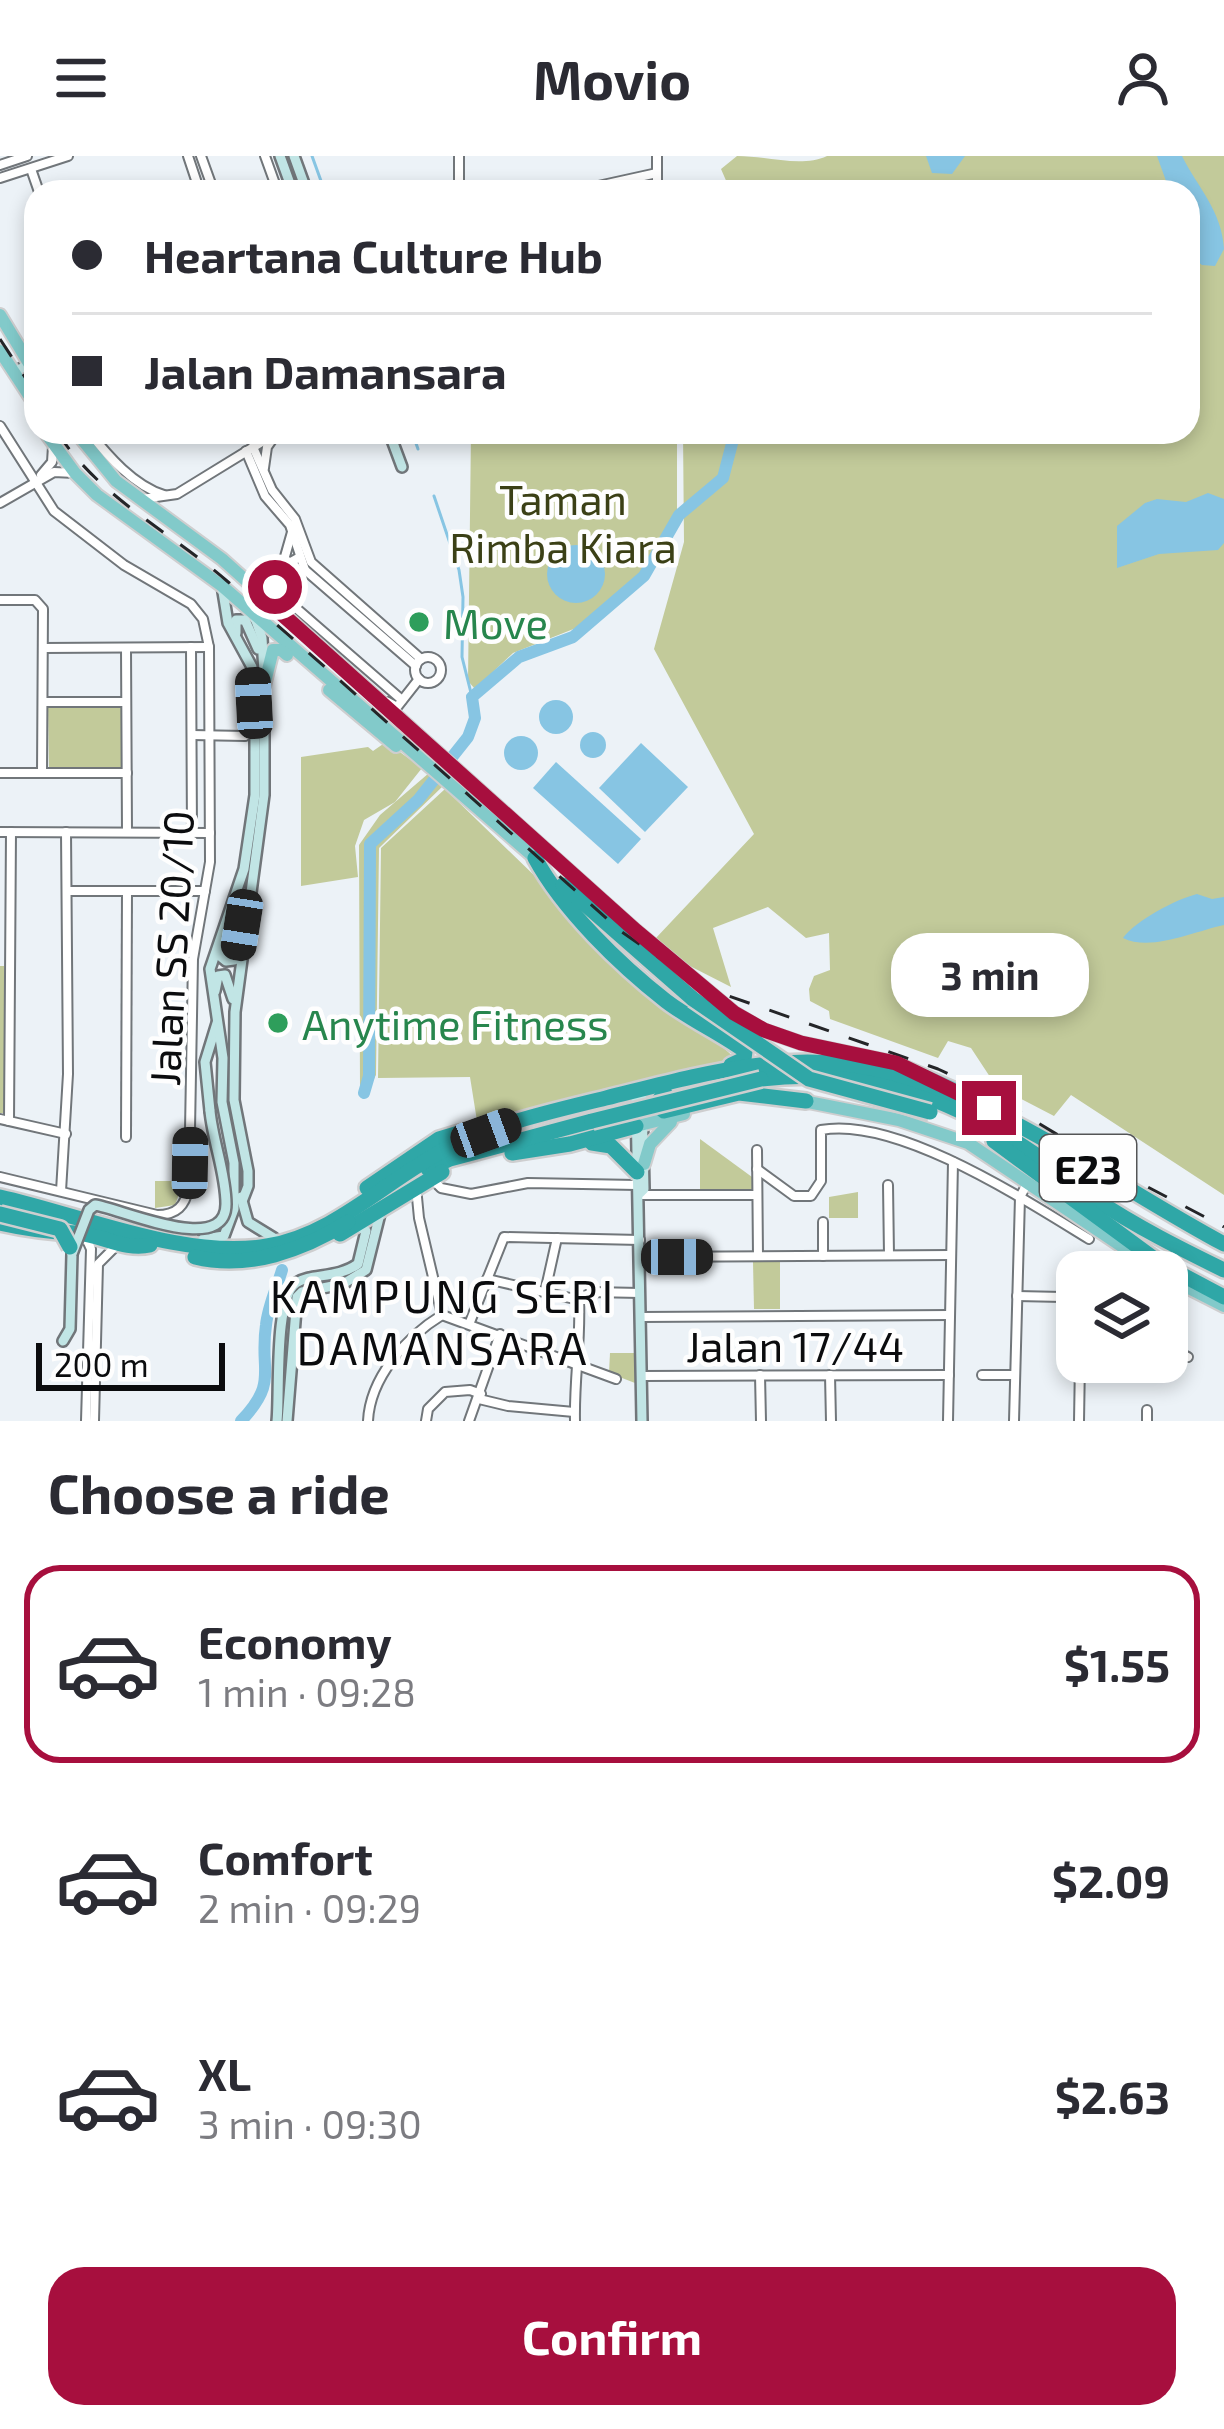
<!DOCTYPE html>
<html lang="en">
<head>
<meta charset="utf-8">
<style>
  :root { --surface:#fff; --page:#f7f7f7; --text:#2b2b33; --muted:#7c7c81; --line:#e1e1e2; --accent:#a70f3e }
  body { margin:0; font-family:"Exo 2",sans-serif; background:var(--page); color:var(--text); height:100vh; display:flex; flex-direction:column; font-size:45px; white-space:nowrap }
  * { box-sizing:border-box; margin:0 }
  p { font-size:39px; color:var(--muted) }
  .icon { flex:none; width:66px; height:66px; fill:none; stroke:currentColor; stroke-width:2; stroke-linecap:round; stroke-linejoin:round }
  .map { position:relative; height:1265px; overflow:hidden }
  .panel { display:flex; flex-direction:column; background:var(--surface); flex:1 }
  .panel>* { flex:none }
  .banner { position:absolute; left:24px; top:24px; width:1176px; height:264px; border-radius:36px; box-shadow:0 6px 18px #0003; display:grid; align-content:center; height:264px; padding:0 48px; background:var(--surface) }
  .fabs { position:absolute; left:1056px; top:1095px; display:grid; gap:24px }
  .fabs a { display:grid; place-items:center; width:132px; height:132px; border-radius:24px; background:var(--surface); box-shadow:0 6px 18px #0003; font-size:60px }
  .scale { position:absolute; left:36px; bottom:30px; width:189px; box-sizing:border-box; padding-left:12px; border:6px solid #0b0c0e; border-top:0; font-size:33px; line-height:42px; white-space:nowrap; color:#0b0c0e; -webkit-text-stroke:9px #fefefe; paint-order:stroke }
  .end { position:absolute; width:54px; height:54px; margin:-27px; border:15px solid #a70f3e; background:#fff; box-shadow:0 0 0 6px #fff }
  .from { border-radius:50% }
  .bubble { position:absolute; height:84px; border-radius:36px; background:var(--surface); box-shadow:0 6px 18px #0003; font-size:39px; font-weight:700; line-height:84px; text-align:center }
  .car { position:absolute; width:36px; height:72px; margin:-36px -18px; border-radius:15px; box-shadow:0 0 9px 3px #0007; background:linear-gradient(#222 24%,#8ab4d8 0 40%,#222 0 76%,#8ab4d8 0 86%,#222 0) }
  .banner b { display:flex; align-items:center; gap:42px; height:114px; font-size:45px }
  .banner b+b { border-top:3px solid var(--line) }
  .banner i { width:30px; height:30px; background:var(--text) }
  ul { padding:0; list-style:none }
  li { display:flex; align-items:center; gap:36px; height:198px; margin:0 24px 18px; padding:0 24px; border:6px solid transparent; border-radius:36px }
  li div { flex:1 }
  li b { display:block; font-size:45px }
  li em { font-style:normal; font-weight:700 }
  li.active { border-color:var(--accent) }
  li>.icon { width:108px; height:108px; stroke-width:1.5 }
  h2 { padding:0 48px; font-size:54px; line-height:144px }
  .action { display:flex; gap:24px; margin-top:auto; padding:24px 48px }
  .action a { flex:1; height:138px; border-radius:36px; background:var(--accent); color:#fff; font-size:48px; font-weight:700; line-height:138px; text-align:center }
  header { display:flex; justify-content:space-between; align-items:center; height:156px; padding:0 48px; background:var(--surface); font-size:54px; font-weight:700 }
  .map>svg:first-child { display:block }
  .green { fill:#c2ca9a }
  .water { fill:#87c5e3 }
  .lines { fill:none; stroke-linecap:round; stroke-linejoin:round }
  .stream { stroke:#87c5e3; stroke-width:3 }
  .river { stroke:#87c5e3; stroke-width:12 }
  .street-casing { stroke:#71767a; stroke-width:12 }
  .secondary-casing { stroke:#71767a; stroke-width:14 }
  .primary-casing { stroke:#cececf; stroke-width:16 }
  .highway-casing { stroke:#cececf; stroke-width:20 }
  .street { stroke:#fff; stroke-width:8 }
  .secondary { stroke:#c1e5e5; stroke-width:9 }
  .primary { stroke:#82caca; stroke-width:12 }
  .highway { stroke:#2fa7a7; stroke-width:15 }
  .rail { stroke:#242528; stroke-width:3; stroke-dasharray:21 21; stroke-linecap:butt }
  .secondary-bridge-casing { stroke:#71767a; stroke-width:14; stroke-linecap:butt }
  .highway-bridge-casing { stroke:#cececf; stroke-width:20; stroke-linecap:butt }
  .secondary-bridge { stroke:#c1e5e5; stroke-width:9 }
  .highway-bridge { stroke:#2fa7a7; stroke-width:15 }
  .route { stroke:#a70f3e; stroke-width:15 }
  .leisure-dot { fill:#2e9e5b; stroke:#fefefe; stroke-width:4.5 }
  .labels { text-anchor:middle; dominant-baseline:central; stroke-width:9; stroke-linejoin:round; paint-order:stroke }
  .shield { fill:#fefefe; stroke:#545556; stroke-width:3 }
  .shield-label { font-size:39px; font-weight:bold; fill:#0b0c0e }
  .park-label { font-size:42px; fill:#3b4016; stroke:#fefefe }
  .leisure-label { font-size:42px; fill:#27864d; stroke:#fefefe; text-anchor:start }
  .street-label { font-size:42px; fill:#0b0c0e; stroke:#fefefe }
  .neighbourhood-label { font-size:45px; letter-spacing:3px; fill:#0b0c0e; stroke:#fefefe }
</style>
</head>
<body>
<header><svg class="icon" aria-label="menu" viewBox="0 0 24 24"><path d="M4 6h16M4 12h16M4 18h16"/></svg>Movio<svg class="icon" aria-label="person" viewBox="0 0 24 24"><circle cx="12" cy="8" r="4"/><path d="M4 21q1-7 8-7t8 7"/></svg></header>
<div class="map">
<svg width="1224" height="1265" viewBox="0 0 1224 1265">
  <rect width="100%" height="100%" fill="#ecf2f7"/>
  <g class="green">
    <path d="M737 0C768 0 801 12 827 0H1224V1039L1071 939 1054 960 996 930 971 892 948 885 938 902 830 863 829 855 810 845 809 833 814 820 830 814 829 777 806 782 768 751 713 772 731 831 680 805 655 783 754 678 654 493 684 386 683 276H1188V36H731L721 13Z"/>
    <path d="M471 276H677V355L641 419 576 472 513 497 475 533 468 525Z"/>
    <path d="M48 551H121V611H49Z"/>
    <path d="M386 586 422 612 395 646 364 664 355 690 358 721 301 730V601L368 591 373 595Z"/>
    <path d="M429 617 443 630 379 692 376 919 369 932H360L359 689 380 659Z"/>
    <path d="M445 633 601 784 735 902 477 965 470 921 378 922 381 692Z"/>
    <rect x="0" y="810" width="4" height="147"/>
    <path d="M700 983 752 1021V1034H700Z"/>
    <path d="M155 1025H184L175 1049 155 1052Z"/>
    <path d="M858 1036V1062H829V1041Z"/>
    <path d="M753 1106H780V1153H754Z"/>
    <path d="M610 1197H635V1227L609 1217Z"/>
  </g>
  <g class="water">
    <path d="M926 0H965L952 18 932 17Z"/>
    <path d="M1157 0H1182C1198 32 1222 55 1224 93L1215 110 1202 109 1190 100 1188 36H1170Z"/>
    <path d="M1208 337 1224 343V387L1218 394 1159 398 1117 412V370L1145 347 1157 343 1186 346Z"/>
    <circle cx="576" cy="418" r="29"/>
    <circle cx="556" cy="561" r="17"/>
    <circle cx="593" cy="589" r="13"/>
    <circle cx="521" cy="597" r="17"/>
    <path d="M641 587 688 631 645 676 599 632Z"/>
    <path d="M556 606 641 683 618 708 533 632Z"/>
    <path d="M1197 738 1212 743 1224 741V769C1195 775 1151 796 1123 782 1135 765 1176 743 1197 738Z"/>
  </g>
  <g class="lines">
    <g class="stream">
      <path d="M312 0 325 36"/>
      <path d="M412 276 418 293"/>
      <path d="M434 340 459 414 463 441 462 501 472 541"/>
    </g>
    <g class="river">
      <path d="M364 937 369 920 370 688 418 644 468 581 475 562 472 541 519 501 573 481 644 420 679 359 723 322 735 276"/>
      <path d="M241 1265C279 1225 259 1216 266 1169 268 1150 277 1131 282 1114"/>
    </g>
    <defs>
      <g id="street">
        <path d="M188 0 200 36"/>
        <path d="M201 0 214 36"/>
        <path d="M265 0 278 36"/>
        <path d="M459 0V36"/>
        <path d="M657 0V36"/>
        <path d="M0 9 27 0"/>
        <path d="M31 13 39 36"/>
        <path d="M0 22 68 0"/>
        <path d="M571 36 657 17"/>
        <path d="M633 36 657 34"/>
        <path d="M0 270 54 355 124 409 191 448 203 463 209 491 210 706 193 803 189 1031C185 1050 177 1059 157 1059L0 1021"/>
        <path d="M89 276C108 300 134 330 164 339"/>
        <path d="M253 291 272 334 295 363 311 406 421 503"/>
        <path d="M246 295 265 340 290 369 305 414 416 510"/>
        <path d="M264 312 267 291 274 281"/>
        <path d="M41 319 52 306 53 290"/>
        <path d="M142 343 177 338 278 276"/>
        <path d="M0 347 54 316 74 317"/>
        <path d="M282 411 292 376"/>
        <path d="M274 433 402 544"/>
        <path d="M273 434 287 418 305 414"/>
        <path d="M260 437 282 411 298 402"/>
        <path d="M0 444H35L43 453 42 617"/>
        <path d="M191 491 192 677"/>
        <path d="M43 492 209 491"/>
        <path d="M126 492 127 676"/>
        <circle cx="428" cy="514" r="13"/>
        <path d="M43 546H126"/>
        <path d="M388 546 397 551 419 523"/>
        <path d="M192 579 245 580 254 573"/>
        <path d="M0 617H127"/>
        <path d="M0 676 210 677"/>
        <path d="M67 735H205"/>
        <path d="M0 963 66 978"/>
        <path d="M9 965 11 676"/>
        <path d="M126 981 127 735"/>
        <path d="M757 994 758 1100"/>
        <path d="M757 1013 794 1040H811L821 1025V974C897 960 1025 1044 1089 1083"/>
        <path d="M431 1022 441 1032 471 1038 528 1027 637 1029"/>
        <path d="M888 1029 889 1099"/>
        <path d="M416 1031 419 1062 442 1159"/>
        <path d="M61 1035 68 918 66 676"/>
        <path d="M640 1039H757"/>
        <path d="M823 1066V1100"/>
        <path d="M640 1101 951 1099"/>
        <path d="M487 1123 579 1144 592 1136 640 1137"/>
        <path d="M545 1136 557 1082"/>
        <path d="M1017 1140 1063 1141 1077 1147"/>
        <path d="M442 1159 616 1223"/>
        <path d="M641 1161 950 1159"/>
        <path d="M470 1166 504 1081 640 1084"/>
        <path d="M1167 1191 1188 1201"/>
        <path d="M760 1219 761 1265"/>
        <path d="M830 1219 831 1265"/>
        <path d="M982 1219H1015"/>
        <path d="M641 1220 949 1219"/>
        <path d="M479 1243 508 1250 574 1256"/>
        <path d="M86 1265 91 1093 86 1082"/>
        <path d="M94 1265 98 1108 117 1089"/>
        <path d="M368 1265C370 1222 406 1181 442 1159"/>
        <path d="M426 1265 428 1253 445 1236 470 1234 481 1238"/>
        <path d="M469 1265 500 1178"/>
        <path d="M575 1265C574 1223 581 1185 579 1144"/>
        <path d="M948 1265 953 1006"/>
        <path d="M1014 1265 1020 1041 1028 1026"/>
        <path d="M1079 1265 1080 1206"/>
        <path d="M1147 1265V1254"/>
      </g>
      <g id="secondary">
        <path d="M280 0 293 36"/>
        <path d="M294 0 307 36"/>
        <path d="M14 216 36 205"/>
        <path d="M389 276 402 311"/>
        <path d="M236 477V464H245L258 493"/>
        <path d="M222 787 220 800 226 805 234 804 238 792"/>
        <path d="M215 835 218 820 225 819 233 843"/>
        <path d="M636 945 642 1265"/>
        <path d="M210 955 205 906 217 867"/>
        <path d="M640 1037 644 1033 642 943"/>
        <path d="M241 1041 248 1066 274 1082"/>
        <path d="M243 1043 248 1030V1015L234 944 235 856 264 639V516L262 482 255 462 260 437"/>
        <path d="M203 1083 224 1080 234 1053V1007L222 946 223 902 210 813 244 713 255 639V571L252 511 228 467 222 430"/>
        <path d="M63 1185 70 1173 72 1098"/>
        <path d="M277 1265C280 1238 274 1142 296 1127 311 1117 337 1123 358 1108L366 1075 357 1069"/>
        <path d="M287 1265 297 1141 302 1136 343 1128 366 1114 381 1054"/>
      </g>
      <g id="primary">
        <path d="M0 159 36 219"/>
        <path d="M0 195 36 250"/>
        <path d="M45 276 75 317 97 339 222 430 535 702"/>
        <path d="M76 276 116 325 222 403 636 775 734 857 763 874 801 887 896 907 956 933"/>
        <path d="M264 530 273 494H281L287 499"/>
        <path d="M329 534 396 590"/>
        <path d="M798 944 899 964 968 987 1160 1116"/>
        <path d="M636 970 684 958"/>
        <path d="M644 1008 650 988 671 966"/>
        <path d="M1167 1121 1224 1150"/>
      </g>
      <g id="highway">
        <path d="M535 702C563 754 620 809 666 845 691 864 720 877 745 895L744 903 731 909"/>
        <path d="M563 729 693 843"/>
        <path d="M761 923C867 911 948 939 1036 999 1056 1013 1075 1030 1095 1043 1135 1070 1181 1093 1224 1114"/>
        <path d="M665 937 656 948 664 955 739 937 806 945"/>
        <path d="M994 985 1160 1107 1224 1141"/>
        <path d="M592 987 611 990 637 1016"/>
        <path d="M512 997 570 988 636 970"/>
        <path d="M428 1013 450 1003 592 965"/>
        <path d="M367 1032 439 983 459 977"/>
        <path d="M0 1041C81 1059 185 1104 267 1090 336 1079 389 1021 450 991 498 967 554 955 606 942 695 920 783 893 875 913 993 938 1117 1031 1224 1088"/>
        <path d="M0 1067C26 1073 49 1076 75 1077 101 1078 124 1095 150 1089"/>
        <path d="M340 1078 442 1016"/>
        <path d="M195 1101C248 1114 303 1094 348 1066"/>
      </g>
    </defs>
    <use href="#street" class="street-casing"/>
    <use href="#secondary" class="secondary-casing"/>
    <use href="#primary" class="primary-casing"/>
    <use href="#highway" class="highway-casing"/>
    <use href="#street" class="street"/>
    <use href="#secondary" class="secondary"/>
    <use href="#primary" class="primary"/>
    <use href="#highway" class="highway"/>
    <g class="rail">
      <path d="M0 183 36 238"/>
      <path d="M57 276C100 342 168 374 227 425 360 541 490 659 622 776L700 830 938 913 985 935 1121 1017 1224 1071"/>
    </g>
    <defs>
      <path id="secondary-bridge" d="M72 1098 89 1054 95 1049C122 1053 226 1101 226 1048 226 1018 213 986 210 955"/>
      <g id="highway-bridge">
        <path d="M693 843 809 923 930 956"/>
        <path d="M592 965 761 923"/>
        <path d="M0 1058 60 1073 70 1091"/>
      </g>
    </defs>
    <use href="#secondary-bridge" class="secondary-bridge-casing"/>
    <use href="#highway-bridge" class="highway-bridge-casing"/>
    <use href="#secondary-bridge" class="secondary-bridge"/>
    <use href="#highway-bridge" class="highway-bridge"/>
  </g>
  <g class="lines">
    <path class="route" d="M275 431 269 440 274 451 636 775 734 857 764 874 801 887 896 907 989 952"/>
  </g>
  <g class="leisure-dot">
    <circle cx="419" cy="466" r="12"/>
    <circle cx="278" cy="867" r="12"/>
  </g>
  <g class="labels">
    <rect class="shield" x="1040" y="979" width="96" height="66" rx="9"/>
    <g class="shield-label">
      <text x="1088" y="1012">E23</text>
    </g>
    <g class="park-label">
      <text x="563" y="342">Taman<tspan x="563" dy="48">Rimba Kiara</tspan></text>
    </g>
    <g class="leisure-label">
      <text x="443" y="466">Move</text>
      <text x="302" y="867">Anytime Fitness</text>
    </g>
    <g class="street-label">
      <text transform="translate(170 792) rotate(-87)">Jalan SS 20/10</text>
      <text x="795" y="1189">Jalan 17/44</text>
    </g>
    <g class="neighbourhood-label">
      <text x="443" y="1139">KAMPUNG SERI<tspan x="443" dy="52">DAMANSARA</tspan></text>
    </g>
  </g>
</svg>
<div class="fabs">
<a><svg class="icon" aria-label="layers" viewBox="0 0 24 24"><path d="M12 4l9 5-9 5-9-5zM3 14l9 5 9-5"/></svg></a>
</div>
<div class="scale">200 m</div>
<i class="end from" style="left:275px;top:431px"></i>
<i class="end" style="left:989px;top:952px"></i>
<div class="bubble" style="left:891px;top:777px;width:198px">3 min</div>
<i class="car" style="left:254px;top:547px;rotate:357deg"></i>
<i class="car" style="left:242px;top:769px;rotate:189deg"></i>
<i class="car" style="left:486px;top:977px;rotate:70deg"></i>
<i class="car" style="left:190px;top:1007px;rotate:1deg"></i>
<i class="car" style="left:677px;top:1101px;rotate:90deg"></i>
<div class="banner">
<b><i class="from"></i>Heartana Culture Hub</b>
<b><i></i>Jalan Damansara</b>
</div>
</div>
<section class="panel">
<h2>Choose a ride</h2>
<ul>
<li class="active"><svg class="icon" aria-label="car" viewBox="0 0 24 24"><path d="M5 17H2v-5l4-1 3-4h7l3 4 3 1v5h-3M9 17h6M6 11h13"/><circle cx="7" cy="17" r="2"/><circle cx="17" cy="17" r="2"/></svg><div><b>Economy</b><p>1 min · 09:28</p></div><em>$1.55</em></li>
<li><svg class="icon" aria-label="car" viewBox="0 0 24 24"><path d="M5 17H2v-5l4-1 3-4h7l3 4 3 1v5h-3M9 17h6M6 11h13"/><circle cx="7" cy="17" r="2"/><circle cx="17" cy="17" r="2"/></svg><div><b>Comfort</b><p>2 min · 09:29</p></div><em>$2.09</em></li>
<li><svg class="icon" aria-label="car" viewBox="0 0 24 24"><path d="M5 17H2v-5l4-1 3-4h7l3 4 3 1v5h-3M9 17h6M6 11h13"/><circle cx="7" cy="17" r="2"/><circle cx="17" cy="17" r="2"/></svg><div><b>XL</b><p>3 min · 09:30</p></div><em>$2.63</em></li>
</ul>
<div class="action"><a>Confirm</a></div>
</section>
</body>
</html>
